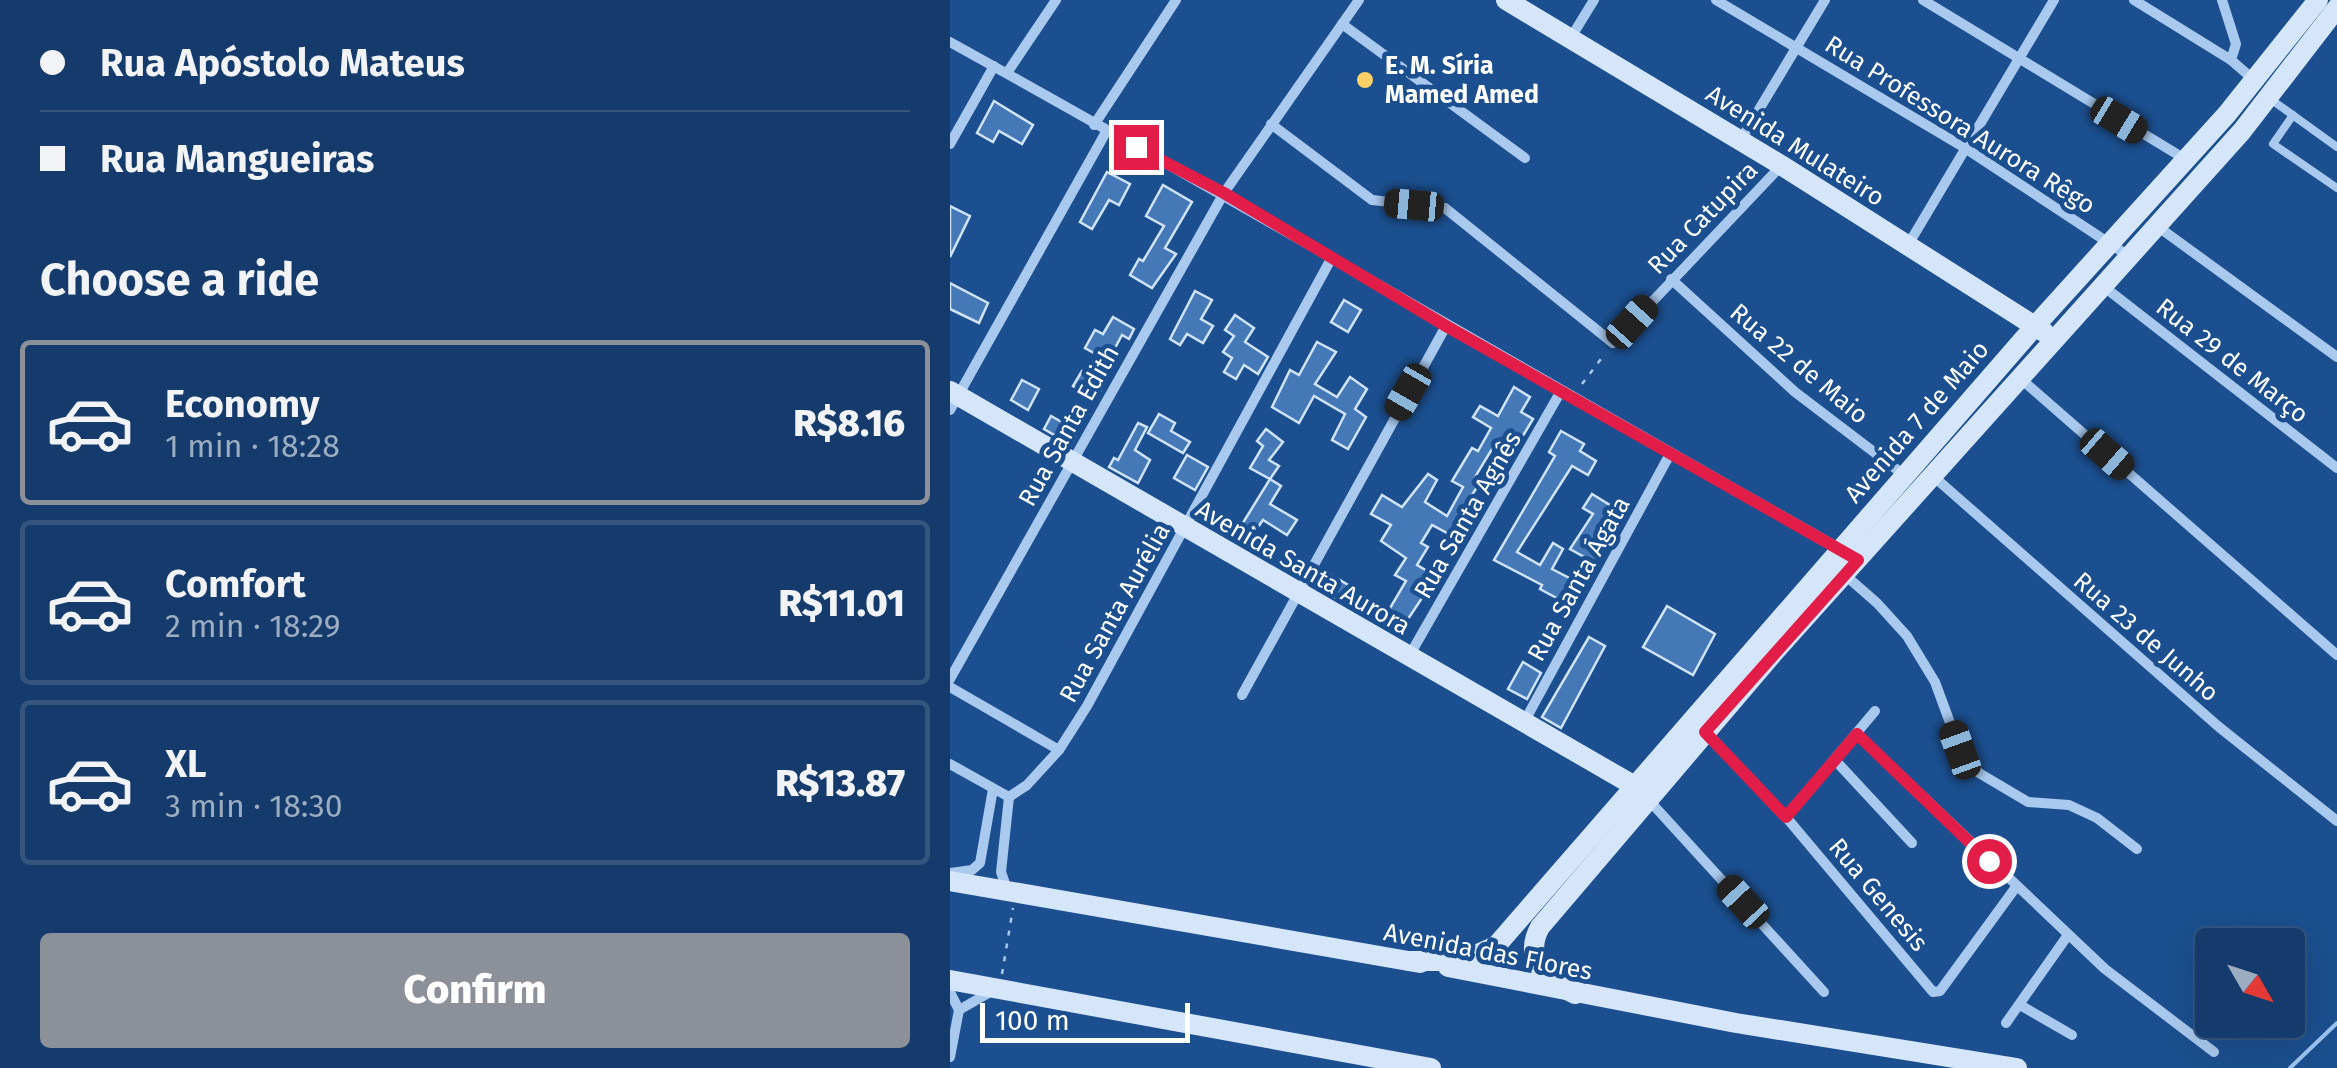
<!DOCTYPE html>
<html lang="en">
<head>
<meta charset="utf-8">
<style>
  :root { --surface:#143b6b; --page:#1d4271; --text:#f1f3f6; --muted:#9dadc1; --line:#33557e; --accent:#8c9099 }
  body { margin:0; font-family:"Fira Sans",sans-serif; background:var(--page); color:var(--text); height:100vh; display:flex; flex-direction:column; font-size:38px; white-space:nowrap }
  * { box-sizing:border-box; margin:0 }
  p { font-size:32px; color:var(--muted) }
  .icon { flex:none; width:55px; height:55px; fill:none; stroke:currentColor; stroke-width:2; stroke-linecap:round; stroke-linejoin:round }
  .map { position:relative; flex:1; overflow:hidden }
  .sheet { display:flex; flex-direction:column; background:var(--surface); width:950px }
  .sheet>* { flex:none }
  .guide { display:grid; align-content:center; height:220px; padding:0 40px; background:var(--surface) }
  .needle { width:65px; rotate:129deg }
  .fabs { position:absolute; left:1245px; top:928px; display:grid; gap:20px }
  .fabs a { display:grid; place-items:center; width:110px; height:110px; border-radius:10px; background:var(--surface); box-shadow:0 10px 40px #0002,0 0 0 2px var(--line); font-size:50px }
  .scale { position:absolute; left:30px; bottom:25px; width:210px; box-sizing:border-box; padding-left:10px; border:5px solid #fff; border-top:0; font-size:28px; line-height:35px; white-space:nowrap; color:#fff; -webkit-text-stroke:8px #1b4f8f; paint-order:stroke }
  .end { position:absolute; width:45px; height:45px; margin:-22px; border:12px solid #e11d48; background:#fff; box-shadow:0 0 0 5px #fff }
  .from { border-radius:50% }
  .car { position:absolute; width:30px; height:60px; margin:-30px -15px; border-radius:12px; box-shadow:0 0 8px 2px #0007; background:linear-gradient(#222 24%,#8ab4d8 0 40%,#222 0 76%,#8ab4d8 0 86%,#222 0) }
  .guide b { display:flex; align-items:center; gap:35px; height:95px; font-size:38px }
  .guide b+b { border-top:2px solid var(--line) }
  .guide i { width:25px; height:25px; background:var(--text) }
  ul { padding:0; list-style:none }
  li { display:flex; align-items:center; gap:30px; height:165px; margin:0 20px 15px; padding:0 20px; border:5px solid var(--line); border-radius:10px }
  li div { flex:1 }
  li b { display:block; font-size:38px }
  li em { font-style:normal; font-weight:800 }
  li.selected { border-color:var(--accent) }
  li>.icon { width:90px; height:90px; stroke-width:1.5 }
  h2 { padding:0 40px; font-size:45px; line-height:120px }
  .button { display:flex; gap:20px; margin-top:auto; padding:20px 40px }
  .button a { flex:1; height:115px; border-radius:10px; background:var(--accent); color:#fff; font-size:40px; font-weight:800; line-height:115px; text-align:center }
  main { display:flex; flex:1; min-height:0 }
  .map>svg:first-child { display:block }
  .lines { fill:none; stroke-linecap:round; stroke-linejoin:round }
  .stream { stroke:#9cc4f0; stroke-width:4 }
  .building { fill:#4478b7; stroke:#cfe3fa; stroke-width:2.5 }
  .path { stroke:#a9c9ee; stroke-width:2.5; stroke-dasharray:5 8; stroke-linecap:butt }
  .lane { stroke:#a9c9ee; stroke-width:8 }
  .street { stroke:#a9c9ee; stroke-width:10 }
  .secondary { stroke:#d6e6fa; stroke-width:20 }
  .route { stroke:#e11d48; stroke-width:12 }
  .poi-dot { fill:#ffd166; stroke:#1b4f8f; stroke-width:4 }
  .labels { text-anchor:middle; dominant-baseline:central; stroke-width:9; stroke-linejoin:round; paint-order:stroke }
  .poi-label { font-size:25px; font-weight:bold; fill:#fff; stroke:#1b4f8f; text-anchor:start }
  .street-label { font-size:25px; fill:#fff; stroke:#1b4f8f }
</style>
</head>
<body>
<main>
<section class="sheet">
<div class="guide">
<b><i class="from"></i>Rua Apóstolo Mateus</b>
<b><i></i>Rua Mangueiras</b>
</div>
<h2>Choose a ride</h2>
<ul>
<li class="selected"><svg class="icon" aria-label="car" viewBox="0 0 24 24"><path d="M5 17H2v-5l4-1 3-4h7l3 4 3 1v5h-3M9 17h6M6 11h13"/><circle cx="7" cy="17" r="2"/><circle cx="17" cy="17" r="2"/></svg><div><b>Economy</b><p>1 min · 18:28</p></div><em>R$8.16</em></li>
<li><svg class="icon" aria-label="car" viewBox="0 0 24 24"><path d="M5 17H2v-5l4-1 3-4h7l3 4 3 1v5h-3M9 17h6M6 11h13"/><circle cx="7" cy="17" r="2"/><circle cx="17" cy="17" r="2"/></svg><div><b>Comfort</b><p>2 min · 18:29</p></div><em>R$11.01</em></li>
<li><svg class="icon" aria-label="car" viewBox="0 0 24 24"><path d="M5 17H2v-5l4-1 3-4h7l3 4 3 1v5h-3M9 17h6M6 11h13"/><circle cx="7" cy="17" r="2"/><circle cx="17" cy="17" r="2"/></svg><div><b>XL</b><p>3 min · 18:30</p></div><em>R$13.87</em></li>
</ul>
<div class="button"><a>Confirm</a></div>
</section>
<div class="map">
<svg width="1387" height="1068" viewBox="0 0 1387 1068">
  <rect width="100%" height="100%" fill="#1b4f8f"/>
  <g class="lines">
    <path class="stream" d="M1340 1068 1387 1023"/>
  </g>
  <g class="building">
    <path d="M44 101 83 125 72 144 49 131 43 142 27 133Z"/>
    <path d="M157 172 180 184 169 205 159 200 142 229 130 222Z"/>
    <path d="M213 185 242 202 215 248 226 254 202 288 180 275 189 259 193 261 214 226 196 216Z"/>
    <path d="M0 206 20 216 0 257Z"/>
    <path d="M0 283 38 303 29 323 0 309Z"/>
    <path d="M245 291 262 300 251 319 263 326 253 343 237 334 230 345 220 339Z"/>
    <path d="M394 300 411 310 398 332 381 322Z"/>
    <path d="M285 315 304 328 295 342 318 357 308 374 294 365 286 379 274 372 282 358 273 352 284 336 275 330Z"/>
    <path d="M163 317 184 329 179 339 172 335 158 361 135 348 145 330 153 334Z"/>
    <path d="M367 342 386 352 365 384 387 397 400 377 417 389 405 409 416 417 398 449 382 440 395 414 364 396 349 423 322 407 340 370 349 375Z"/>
    <path d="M132 371 155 383 146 399 123 386Z"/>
    <path d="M72 380 89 389 78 410 61 400Z"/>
    <path d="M564 387 580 397 571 412 583 419 565 449 548 439 525 477 531 481 518 501 524 505 517 516 512 514 499 534 482 525 471 543 478 547 467 565 491 579 481 595 476 592 450 631 433 620 456 581 445 575 456 558 431 541 441 525 421 514 432 495 452 507 478 474 487 480 475 502 497 516 513 487 502 481 522 448 528 451 541 428 523 417 530 406 548 416Z"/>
    <path d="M209 414 225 423 221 431 240 442 233 453 198 433Z"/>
    <path d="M101 416 128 431 121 445 94 429Z"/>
    <path d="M188 423 197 427 185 450 200 460 188 483 159 467 164 458 168 460Z"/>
    <path d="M316 429 333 442 319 460 329 466 320 479 300 468 313 446 307 441Z"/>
    <path d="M611 431 634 444 630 451 646 461 638 475 622 466 567 552 590 565 603 543 613 549 602 569 627 582 616 603 590 589 592 585 544 560 605 456 599 452Z"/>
    <path d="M237 455 258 467 245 490 224 478Z"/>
    <path d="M320 479 331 486 320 504 347 520 337 535 313 520 303 534 291 526Z"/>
    <path d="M642 494 663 507 652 525 661 530 645 563 620 549 643 514 633 508Z"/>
    <path d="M376 572 400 586 391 601 368 587Z"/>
    <path d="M717 606 765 634 743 675 693 647Z"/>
    <path d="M639 637 655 646 611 728 592 717Z"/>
    <path d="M573 662 591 673 577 699 558 689Z"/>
  </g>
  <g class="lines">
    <g class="path">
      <path d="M632 384 654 355"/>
      <path d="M52 974 63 908"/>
    </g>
    <g class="lane">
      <path d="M1319 98 1387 147"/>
      <path d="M1343 115 1323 144 1387 188"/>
    </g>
    <g class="street">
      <path d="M766 0 1015 148 1180 257"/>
      <path d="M973 0 1235 159"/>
      <path d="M1184 0 1281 60 1304 80"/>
      <path d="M1272 0 1286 44 1281 60"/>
      <path d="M392 24 575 158"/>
      <path d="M620 39 644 0"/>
      <path d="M0 42C300 208 595 382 894 551"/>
      <path d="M57 73 106 0"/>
      <path d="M321 124 422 200 495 208 663 343 831 166"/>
      <path d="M144 125 226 0"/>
      <path d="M790 141 875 0"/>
      <path d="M0 144 44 66"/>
      <path d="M1207 226 1387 357"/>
      <path d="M958 245 1104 0"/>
      <path d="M721 279 845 392 954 475"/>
      <path d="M1153 286 1387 468"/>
      <path d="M1071 379 1387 655"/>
      <path d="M0 410 156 132"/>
      <path d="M983 476 1269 727 1387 821"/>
      <path d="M895 575 927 603 957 636 985 682 1010 750 1029 773 1078 802 1119 805 1147 818 1187 849"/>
      <path d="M458 658 611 391"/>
      <path d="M0 679 274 193 409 0"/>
      <path d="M0 687 109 750"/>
      <path d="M292 695 496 326"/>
      <path d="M573 724 720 454"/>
      <path d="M756 732 836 817 983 992 990 991 1066 887"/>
      <path d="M907 734 1155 969 1264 1052"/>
      <path d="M885 760 962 843"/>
      <path d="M0 764 59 797 77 785 109 750 137 706 381 259"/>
      <path d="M696 797 874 992"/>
      <path d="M836 817 925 711"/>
      <path d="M0 873 22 870 30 863 43 789"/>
      <path d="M57 889 51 872 59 797"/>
      <path d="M0 992 9 1010 0 1057"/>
      <path d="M1070 1005 1122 1035"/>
      <path d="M9 1010 42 991"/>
      <path d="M1056 1023 1118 935"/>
    </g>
    <g class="secondary">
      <path d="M556 0 831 165 1094 332"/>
      <path d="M0 391 683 785"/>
      <path d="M0 881 470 963"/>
      <path d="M459 961H512L546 946 1085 326 1277 114 1368 0"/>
      <path d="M498 967 786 1023 1067 1068"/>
      <path d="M0 980 481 1068"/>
      <path d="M625 994C598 981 572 960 590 927L826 650 1292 131 1387 8"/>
    </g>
  </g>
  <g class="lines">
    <path class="route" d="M186 147 274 193 496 326 908 560 755 732 836 817 907 734 1039 861"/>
  </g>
  <circle class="poi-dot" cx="415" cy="80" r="10"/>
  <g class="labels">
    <g class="poi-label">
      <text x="435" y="66">E. M. Síria<tspan x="435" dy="29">Mamed Amed</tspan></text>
    </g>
    <g class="street-label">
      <text transform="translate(1010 125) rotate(32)">Rua Professora Aurora Rêgo</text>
      <text transform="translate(845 146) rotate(32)">Avenida Mulateiro</text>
      <text transform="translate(753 218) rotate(-46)">Rua Catupira</text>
      <text transform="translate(1282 361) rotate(38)">Rua 29 de Março</text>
      <text transform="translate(849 364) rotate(40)">Rua 22 de Maio</text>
      <text transform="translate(967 422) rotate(-49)">Avenida 7 de Maio</text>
      <text transform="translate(119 426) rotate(-61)">Rua Santa Edith</text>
      <text transform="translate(518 515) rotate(-60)">Rua Santa Agnês</text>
      <text transform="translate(353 568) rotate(30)">Avenida Santa Aurora</text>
      <text transform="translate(629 579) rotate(-61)">Rua Santa Ágata</text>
      <text transform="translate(165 613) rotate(-61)">Rua Santa Aurélia</text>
      <text transform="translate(1196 637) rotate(41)">Rua 23 de Junho</text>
      <text transform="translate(928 895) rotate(50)">Rua Genesis</text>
      <text transform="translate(538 952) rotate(11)">Avenida das Flores</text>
    </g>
  </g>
</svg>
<div class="fabs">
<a><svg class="needle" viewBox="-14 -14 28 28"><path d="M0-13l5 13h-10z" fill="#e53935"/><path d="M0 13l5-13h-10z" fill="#9dadc1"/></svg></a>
</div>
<div class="scale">100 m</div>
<i class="end from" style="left:1039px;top:861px"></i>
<i class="end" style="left:186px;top:147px"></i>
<i class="car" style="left:1169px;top:120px;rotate:121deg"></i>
<i class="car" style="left:464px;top:205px;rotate:275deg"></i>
<i class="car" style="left:682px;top:322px;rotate:42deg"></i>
<i class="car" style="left:458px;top:392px;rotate:210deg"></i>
<i class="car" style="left:1157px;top:454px;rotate:131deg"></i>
<i class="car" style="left:1010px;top:750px;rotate:340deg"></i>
<i class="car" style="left:793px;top:902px;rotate:317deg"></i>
</div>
</main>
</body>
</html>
